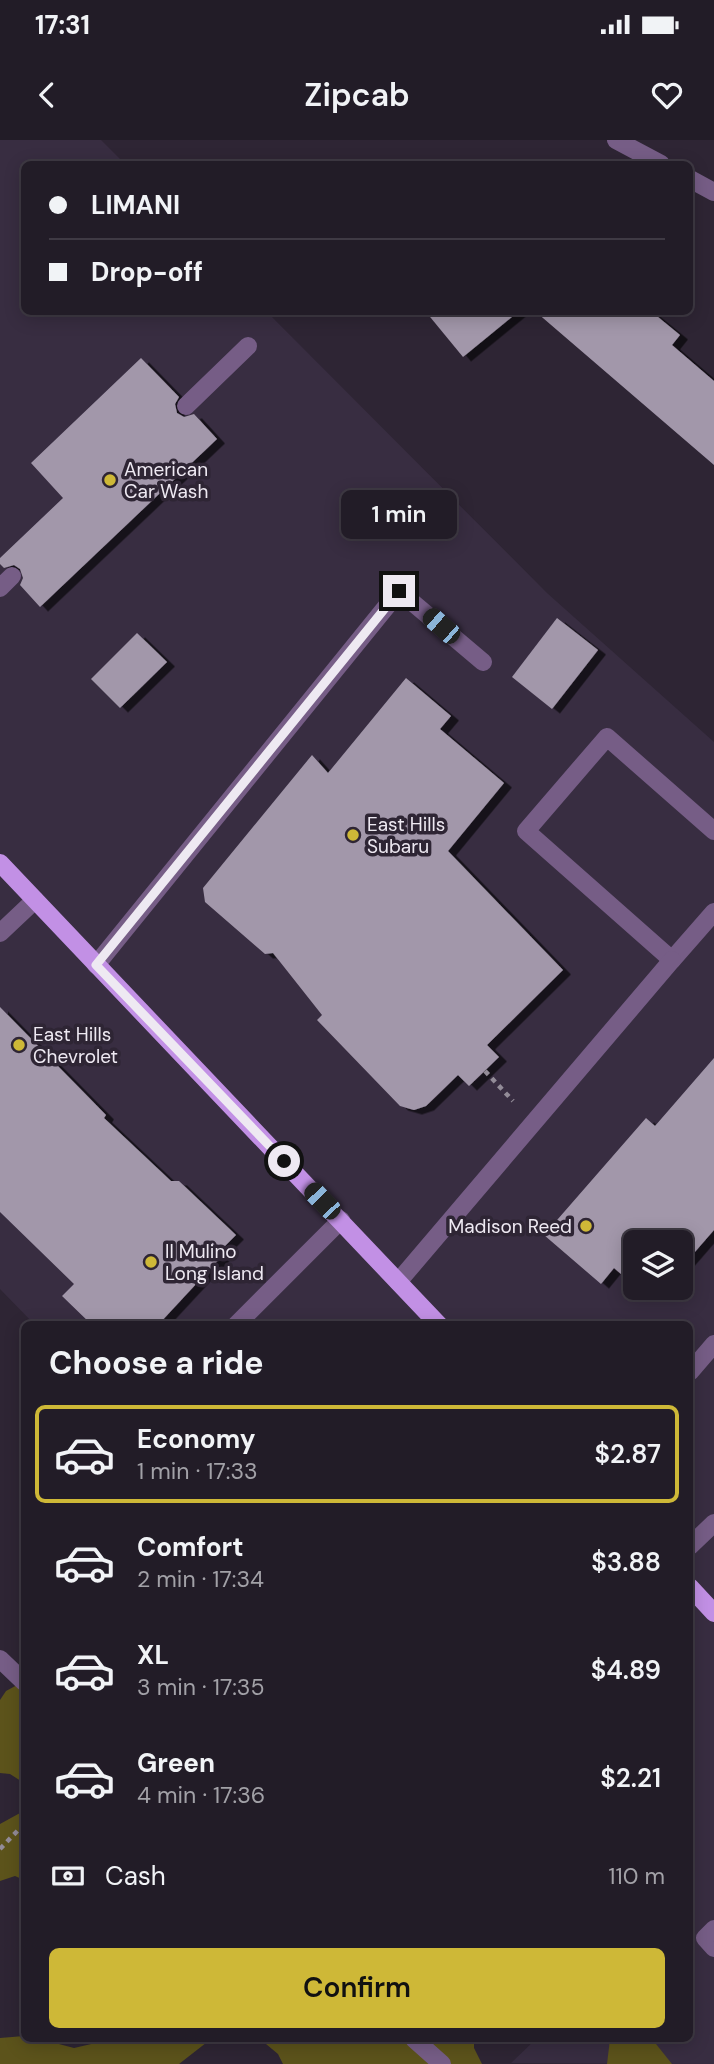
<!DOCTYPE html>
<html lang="en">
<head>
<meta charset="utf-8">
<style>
  :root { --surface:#221c27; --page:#2e2933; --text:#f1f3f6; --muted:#a2a1a7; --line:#3f3a44; --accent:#ceb837 }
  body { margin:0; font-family:"DM Sans",sans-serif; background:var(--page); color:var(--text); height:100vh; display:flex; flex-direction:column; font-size:26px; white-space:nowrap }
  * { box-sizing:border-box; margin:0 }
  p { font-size:23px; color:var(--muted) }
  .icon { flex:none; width:38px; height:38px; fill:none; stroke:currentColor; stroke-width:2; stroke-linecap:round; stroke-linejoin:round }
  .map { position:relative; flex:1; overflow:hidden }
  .details { position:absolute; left:21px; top:1181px; width:672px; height:721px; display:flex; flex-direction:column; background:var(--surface); border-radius:10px; box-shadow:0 4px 18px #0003,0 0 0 2px var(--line) }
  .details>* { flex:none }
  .top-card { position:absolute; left:21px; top:21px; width:672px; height:154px; border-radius:10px; box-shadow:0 4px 18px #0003,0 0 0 2px var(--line); display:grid; align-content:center; height:154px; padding:0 28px; background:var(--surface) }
  .tools { position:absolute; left:623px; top:1090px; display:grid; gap:14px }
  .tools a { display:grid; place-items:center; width:70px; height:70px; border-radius:10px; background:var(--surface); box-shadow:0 4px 18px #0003,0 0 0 2px var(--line); font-size:35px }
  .end { position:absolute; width:32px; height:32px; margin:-16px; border:9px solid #eee9f2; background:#111; box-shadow:0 0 0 4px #111 }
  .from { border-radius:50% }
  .bubble { position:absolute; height:49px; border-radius:10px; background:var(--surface); box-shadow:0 4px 18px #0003,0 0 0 2px var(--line); font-size:23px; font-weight:600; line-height:49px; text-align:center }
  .car { position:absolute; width:21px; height:42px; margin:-21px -10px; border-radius:9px; box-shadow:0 0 5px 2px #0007; background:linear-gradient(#222 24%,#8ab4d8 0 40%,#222 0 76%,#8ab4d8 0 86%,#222 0) }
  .top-card b { display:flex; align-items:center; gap:24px; height:66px; font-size:26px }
  .top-card b+b { border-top:2px solid var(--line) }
  .top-card i { width:18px; height:18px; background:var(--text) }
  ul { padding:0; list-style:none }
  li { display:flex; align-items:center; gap:21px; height:98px; margin:0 14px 10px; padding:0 14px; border:4px solid transparent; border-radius:10px }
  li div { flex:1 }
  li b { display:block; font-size:26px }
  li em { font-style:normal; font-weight:600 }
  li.on { border-color:var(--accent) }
  li>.icon { width:63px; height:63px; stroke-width:1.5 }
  h2 { padding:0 28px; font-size:32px; line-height:84px }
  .pay { display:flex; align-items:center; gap:18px; height:77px; padding:0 28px; font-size:26px }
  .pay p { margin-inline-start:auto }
  .action { display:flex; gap:14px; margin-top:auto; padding:14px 28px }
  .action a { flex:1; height:80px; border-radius:10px; background:var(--accent); color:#111; font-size:28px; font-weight:600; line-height:80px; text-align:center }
  .status { display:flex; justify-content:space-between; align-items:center; height:49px; padding:0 35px; background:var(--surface); direction:ltr }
  .status svg { height:19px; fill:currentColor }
  header { display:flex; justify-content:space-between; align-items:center; height:91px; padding:0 28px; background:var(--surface); font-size:32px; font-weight:600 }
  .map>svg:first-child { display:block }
  .built { fill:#382d41; fill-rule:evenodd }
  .forest { fill:#5c531b }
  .building { fill:#a297aa; filter:url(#shadow) }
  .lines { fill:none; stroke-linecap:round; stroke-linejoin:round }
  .path { stroke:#938c98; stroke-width:4.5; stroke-dasharray:5 5; stroke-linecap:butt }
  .service { stroke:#765d86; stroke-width:18 }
  .minor { stroke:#765d86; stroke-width:18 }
  .primary { stroke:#c290e5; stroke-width:18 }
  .route { stroke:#eee9f2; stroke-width:9 }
  .poi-dot { fill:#ceb837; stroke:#2e2534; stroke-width:2.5 }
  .labels { text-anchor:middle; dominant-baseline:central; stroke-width:7; stroke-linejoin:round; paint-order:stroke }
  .poi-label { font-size:19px; fill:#eee9f2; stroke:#2e2534; text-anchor:start }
</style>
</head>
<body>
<div class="status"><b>17:31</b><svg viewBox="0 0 49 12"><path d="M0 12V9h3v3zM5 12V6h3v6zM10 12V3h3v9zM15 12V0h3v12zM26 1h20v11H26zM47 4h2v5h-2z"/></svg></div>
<header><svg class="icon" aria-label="back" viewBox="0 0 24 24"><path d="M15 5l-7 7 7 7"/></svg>Zipcab<svg class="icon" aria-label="heart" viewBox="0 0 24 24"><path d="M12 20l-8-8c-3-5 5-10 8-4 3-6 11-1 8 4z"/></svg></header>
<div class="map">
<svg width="714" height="1924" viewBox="0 0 714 1924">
  <defs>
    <filter id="shadow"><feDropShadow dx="8" dy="4.5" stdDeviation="0" flood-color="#0009"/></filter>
  </defs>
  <rect width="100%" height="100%" fill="#2e2534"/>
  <path class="built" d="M0 0H101L125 24H24V172H267L547 453 714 602V1924L511 1923 536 1899H690V1185H35L0 1149ZM635 1102H681V1148H635Z"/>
  <g class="forest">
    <path d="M19 1544H24V1646V1643L10 1634 0 1633V1560L6 1551Z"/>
    <path d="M24 1665V1740L15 1736 0 1741V1684L20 1673Z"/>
    <path d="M24 1896V1899H40L74 1908 113 1899H211L179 1924H0V1898Z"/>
    <path d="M260 1899H474V1908L482 1924H283L278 1914Z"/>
    <path d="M610 1899H652L672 1924H607Z"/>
  </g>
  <g class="building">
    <path d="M426 172H518L463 217Z"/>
    <path d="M536 172H652L680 195 672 205 714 241V325Z"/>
    <path d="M141 218 179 257 175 264 177 273 184 277 194 274 217 299 40 467 20 445 23 438 20 429 14 425 4 428 0 424V418L63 358 31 323Z"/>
    <path d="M557 478 598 510 552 569 512 537Z"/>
    <path d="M137 493 167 522 120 568 91 539Z"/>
    <path d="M406 538 451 576 440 589 504 643 448 711 563 830 487 905 499 917 469 946 458 935 426 966 414 970 400 966 317 880 322 875 273 813 265 814 205 762 203 748 312 615 328 633Z"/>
    <path d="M0 867 106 975 104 978 171 1041H179L236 1095 219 1112 223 1115 158 1185H92L62 1156 74 1144 0 1072Z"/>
    <path d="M714 918V1090L681 1128V1102H635V1146L614 1128 601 1144 544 1095 646 978 655 986Z"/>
  </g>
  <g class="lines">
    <g class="path">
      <path d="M485 931 513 961"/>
      <path d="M0 1709 24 1684"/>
    </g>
    <g class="service">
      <path d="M186 266 248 206"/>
      <path d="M0 448 12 436"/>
      <path d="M714 691 607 597 526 691 672 820 714 772"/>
      <path d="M0 793 35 760"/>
      <path d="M96 825 399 451 483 522"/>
      <path d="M398 1142 672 820"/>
      <path d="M236 1185 341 1080"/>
      <path d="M690 1232 714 1204"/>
      <path d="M690 1406 714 1383"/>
      <path d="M714 1789 705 1798 714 1808"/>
    </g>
    <g class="minor">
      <path d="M616 0 661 24"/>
      <path d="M690 39 714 52"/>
      <path d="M0 1519 24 1542"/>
      <path d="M414 1899 442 1924"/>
    </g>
    <g class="primary">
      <path d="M0 723 439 1185"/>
      <path d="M690 1447 714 1473"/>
    </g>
  </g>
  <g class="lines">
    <path class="route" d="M284 1021 96 825 399 451"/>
  </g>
  <g class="poi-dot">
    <circle cx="110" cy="340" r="7"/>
    <circle cx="353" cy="695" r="7"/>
    <circle cx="19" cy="905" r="7"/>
    <circle cx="586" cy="1086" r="7"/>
    <circle cx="151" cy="1122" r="7"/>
  </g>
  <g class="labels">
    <g class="poi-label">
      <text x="124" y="329">American<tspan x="124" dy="22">Car Wash</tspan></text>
      <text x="367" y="684">East Hills<tspan x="367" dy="22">Subaru</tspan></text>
      <text x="33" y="894">East Hills<tspan x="33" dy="22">Chevrolet</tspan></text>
      <text x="572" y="1086" text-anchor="end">Madison Reed</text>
      <text x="165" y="1111">Il Mulino<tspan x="165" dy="22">Long Island</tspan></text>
    </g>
  </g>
</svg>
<div class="tools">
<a><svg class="icon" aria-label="layers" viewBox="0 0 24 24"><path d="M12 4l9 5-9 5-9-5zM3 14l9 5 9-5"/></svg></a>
</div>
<i class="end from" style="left:284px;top:1021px"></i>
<i class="end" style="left:399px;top:451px"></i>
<div class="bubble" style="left:341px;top:350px;width:116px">1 min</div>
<i class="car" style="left:441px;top:486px;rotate:311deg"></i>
<i class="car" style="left:322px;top:1061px;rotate:316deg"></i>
<div class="top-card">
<b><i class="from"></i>LIMANI</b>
<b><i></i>Drop-off</b>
</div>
<section class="details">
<h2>Choose a ride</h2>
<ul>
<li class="on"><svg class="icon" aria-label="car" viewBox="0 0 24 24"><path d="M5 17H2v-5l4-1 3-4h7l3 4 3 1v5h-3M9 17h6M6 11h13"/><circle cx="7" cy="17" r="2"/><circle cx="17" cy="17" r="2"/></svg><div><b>Economy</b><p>1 min · 17:33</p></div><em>$2.87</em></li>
<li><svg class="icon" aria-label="car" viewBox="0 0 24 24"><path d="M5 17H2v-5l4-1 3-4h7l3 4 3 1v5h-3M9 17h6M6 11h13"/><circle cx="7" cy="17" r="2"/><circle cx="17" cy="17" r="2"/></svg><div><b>Comfort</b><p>2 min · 17:34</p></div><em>$3.88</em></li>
<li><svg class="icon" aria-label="car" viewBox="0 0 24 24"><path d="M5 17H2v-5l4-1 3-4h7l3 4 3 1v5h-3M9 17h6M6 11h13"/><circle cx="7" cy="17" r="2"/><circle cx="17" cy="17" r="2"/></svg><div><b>XL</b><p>3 min · 17:35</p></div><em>$4.89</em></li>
<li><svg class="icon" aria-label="car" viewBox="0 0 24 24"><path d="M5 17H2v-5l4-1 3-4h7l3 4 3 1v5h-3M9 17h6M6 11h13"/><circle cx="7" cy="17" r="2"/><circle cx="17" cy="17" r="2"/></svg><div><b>Green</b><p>4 min · 17:36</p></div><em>$2.21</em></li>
</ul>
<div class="pay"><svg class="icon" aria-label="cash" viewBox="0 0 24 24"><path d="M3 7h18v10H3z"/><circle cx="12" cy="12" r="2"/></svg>Cash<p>110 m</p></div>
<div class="action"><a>Confirm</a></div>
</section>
</div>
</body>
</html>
